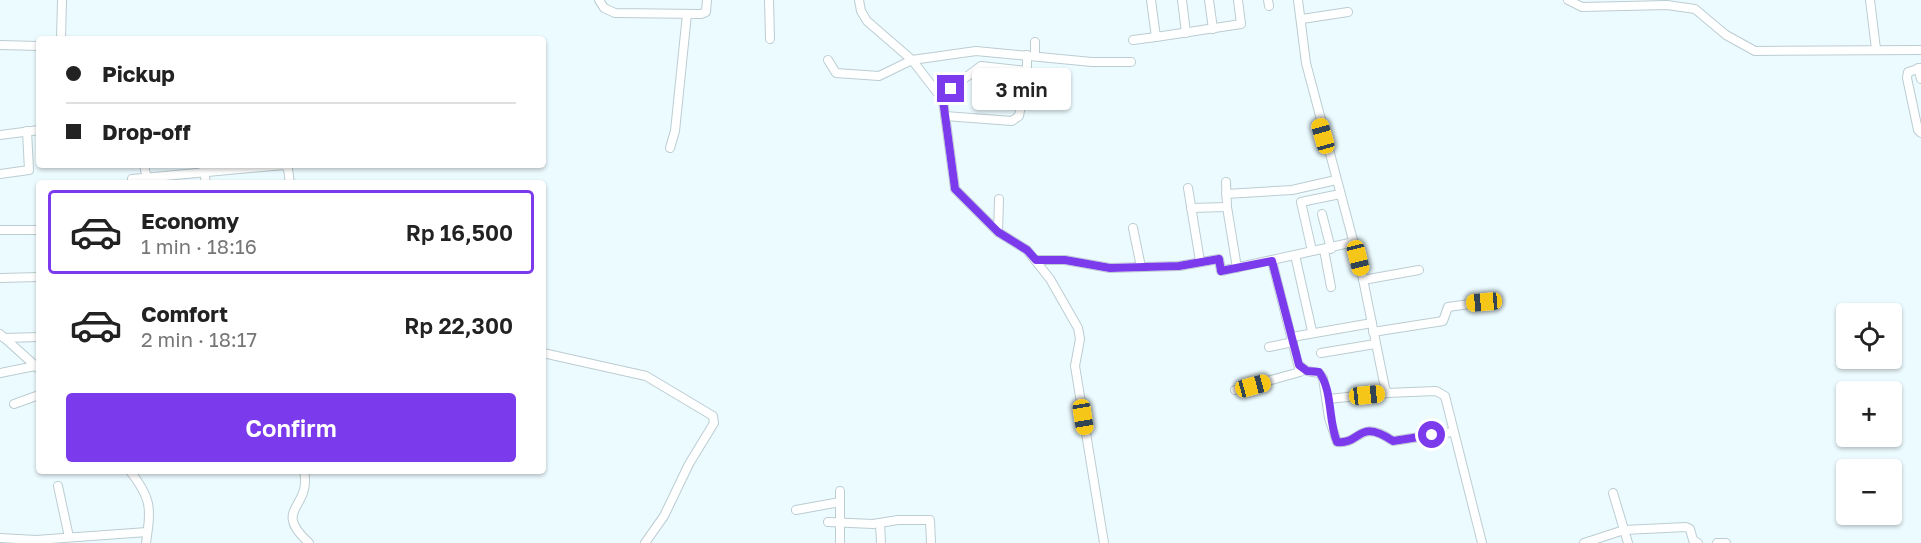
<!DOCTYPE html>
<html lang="en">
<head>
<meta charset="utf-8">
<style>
  :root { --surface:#fff; --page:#f6f6f6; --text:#222; --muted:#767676; --line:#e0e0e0; --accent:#7c3aed }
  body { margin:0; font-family:"Golos Text",sans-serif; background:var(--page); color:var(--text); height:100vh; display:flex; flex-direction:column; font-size:22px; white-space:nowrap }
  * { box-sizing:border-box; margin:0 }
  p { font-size:20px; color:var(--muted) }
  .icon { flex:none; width:33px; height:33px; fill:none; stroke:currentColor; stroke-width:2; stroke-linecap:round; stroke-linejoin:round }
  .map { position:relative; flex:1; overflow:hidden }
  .side { position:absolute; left:36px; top:180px; width:510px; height:294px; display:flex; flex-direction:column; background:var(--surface); border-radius:6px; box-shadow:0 2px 4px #0004 }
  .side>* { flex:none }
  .banner { position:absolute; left:36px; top:36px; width:510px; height:132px; border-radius:6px; box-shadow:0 2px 4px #0004; display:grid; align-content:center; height:132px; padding:0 30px; background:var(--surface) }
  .buttons { position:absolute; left:1836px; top:303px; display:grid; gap:12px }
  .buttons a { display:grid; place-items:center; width:66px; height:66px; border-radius:6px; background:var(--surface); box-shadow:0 2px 4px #0004; font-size:30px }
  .end { position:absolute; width:27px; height:27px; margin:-14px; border:8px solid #7c3aed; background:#fff; box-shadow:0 0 0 3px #fff }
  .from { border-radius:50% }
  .bubble { position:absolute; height:42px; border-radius:6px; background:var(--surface); box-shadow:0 2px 4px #0004; font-size:20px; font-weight:600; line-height:42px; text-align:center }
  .car { position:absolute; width:18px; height:36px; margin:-18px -9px; border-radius:8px; box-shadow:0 0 4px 2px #0007; background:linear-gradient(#f5c518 24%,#345 0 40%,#f5c518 0 76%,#345 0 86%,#f5c518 0) }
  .banner b { display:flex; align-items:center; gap:21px; height:57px; font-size:22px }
  .banner b+b { border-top:2px solid var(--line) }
  .banner i { width:15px; height:15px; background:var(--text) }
  ul { padding:10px 0 0; list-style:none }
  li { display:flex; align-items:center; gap:18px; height:84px; margin:0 12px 9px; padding:0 18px; border:3px solid transparent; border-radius:6px }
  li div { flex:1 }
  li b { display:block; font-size:22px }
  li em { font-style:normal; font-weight:600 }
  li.active { border-color:var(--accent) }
  li>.icon { width:54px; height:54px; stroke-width:1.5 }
  .cta { display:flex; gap:12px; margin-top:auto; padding:12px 30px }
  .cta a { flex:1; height:69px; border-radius:6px; background:var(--accent); color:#fff; font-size:24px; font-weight:600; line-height:69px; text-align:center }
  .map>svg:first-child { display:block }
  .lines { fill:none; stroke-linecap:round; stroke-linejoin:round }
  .minor-casing { stroke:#bbcdd2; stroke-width:10 }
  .minor { stroke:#fff; stroke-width:8 }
  .route { stroke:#7c3aed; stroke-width:8 }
</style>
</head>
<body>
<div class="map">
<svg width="1921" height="543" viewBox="0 0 1921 543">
  <rect width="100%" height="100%" fill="#ecfbff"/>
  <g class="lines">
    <defs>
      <g id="minor">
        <path d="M599 0 604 8 615 13 701 14 706 12 707 0"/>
        <path d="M769 0 770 39"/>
        <path d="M859 0 861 11 867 21 912 60 943 100 955 189 998 232 1027 250 1050 279 1078 328 1080 339 1075 366 1104 543"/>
        <path d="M1151 0 1156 37 1241 24 1238 0"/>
        <path d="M1182 0 1186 33"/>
        <path d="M1209 0 1213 29"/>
        <path d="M1268 0 1269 6"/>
        <path d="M1298 0 1306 63 1362 274 1385 388 1387 393 1436 391 1445 396 1482 543"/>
        <path d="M1568 0 1582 7 1667 5 1695 9 1726 35 1755 51 1921 50"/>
        <path d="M1870 0 1876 49"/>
        <path d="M1302 19 1348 12"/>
        <path d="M61 39 62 0"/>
        <path d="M1133 40 1156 37"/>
        <path d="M0 45 39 46"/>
        <path d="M1035 56V42"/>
        <path d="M828 60 836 73 879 76 912 60 976 51 1092 62H1131"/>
        <path d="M1918 68 1921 79"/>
        <path d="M1921 68 1908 72 1907 78 1918 130 1921 133"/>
        <path d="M943 100 957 84 981 66 1027 71V55"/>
        <path d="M945 116 1012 121 1019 116 1027 71"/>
        <path d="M0 135 39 130"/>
        <path d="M670 148 675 131 687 14"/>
        <path d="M144 165 147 179"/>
        <path d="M203 165 206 183"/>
        <path d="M0 174 29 170 27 131"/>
        <path d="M132 179 284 165 288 169 290 183"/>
        <path d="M1226 182 1227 207 1237 268"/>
        <path d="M1188 188 1200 261"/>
        <path d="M1226 194 1292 190 1336 180"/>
        <path d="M1191 208 1227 207"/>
        <path d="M1322 214 1331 249"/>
        <path d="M1133 228 1141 267"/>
        <path d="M0 230H39"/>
        <path d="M998 232 999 199"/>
        <path d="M1324 250 1331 287"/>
        <path d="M1312 251 1301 202 1340 194"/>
        <path d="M1295 255 1312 331"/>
        <path d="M1036 260H1065L1110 268 1179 266 1219 259 1221 271 1354 242"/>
        <path d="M0 278 39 277"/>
        <path d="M1363 280 1419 270"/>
        <path d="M1373 332 1443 321 1448 307 1484 302"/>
        <path d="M0 334 39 369"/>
        <path d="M1292 337 1372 323"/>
        <path d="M4 338 39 337"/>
        <path d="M1269 347 1293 342"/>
        <path d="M543 353 646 376 713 416 714 423 689 464 664 516 645 543"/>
        <path d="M1321 353 1375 344"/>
        <path d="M1299 365 1307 371 1319 373 1323 378 1329 418 1337 442C1361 445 1359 417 1393 441L1452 432"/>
        <path d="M0 373 35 366"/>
        <path d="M1235 390 1300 372 1272 261"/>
        <path d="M1328 399 1387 393"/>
        <path d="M14 404 39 395"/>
        <path d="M130 471C152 499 151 508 146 543"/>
        <path d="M304 471C312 509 271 508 309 543"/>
        <path d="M58 486 69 537"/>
        <path d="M840 491V543"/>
        <path d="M1613 493 1628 543"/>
        <path d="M796 510 840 502"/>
        <path d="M828 522 873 524 898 520H930L931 543"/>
        <path d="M880 523 881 543"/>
        <path d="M0 538 36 540 147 532"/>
        <path d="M1584 543 1624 530 1686 527 1690 529 1693 540 1698 543"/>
        <path d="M1717 543H1726"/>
      </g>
    </defs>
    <use href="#minor" class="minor-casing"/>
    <use href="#minor" class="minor"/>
  </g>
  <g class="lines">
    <path class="route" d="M951 89 943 100 955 189 998 232 1027 250 1036 260H1065L1110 268 1179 266 1219 259 1221 271 1272 261 1299 365 1307 371 1319 372C1333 391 1328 421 1337 442 1361 445 1358 417 1393 441L1432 435"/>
  </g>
</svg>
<div class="buttons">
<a><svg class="icon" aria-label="locate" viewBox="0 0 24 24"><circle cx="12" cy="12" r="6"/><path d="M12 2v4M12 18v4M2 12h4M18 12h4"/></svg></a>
<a>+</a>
<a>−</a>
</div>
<i class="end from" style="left:1432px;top:435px"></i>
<i class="end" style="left:951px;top:89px"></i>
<div class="bubble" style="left:972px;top:68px;width:99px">3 min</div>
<i class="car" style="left:1323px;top:136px;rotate:344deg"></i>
<i class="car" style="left:1358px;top:258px;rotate:166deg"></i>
<i class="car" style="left:1484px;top:302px;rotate:265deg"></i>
<i class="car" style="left:1253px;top:386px;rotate:75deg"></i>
<i class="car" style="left:1367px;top:395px;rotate:84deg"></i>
<i class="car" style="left:1083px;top:417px;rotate:171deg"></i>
<div class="banner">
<b><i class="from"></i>Pickup</b>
<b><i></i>Drop-off</b>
</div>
<section class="side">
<ul>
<li class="active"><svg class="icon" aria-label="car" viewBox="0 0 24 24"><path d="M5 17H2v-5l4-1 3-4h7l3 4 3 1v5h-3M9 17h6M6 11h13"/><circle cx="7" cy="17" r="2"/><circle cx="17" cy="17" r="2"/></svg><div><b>Economy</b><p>1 min · 18:16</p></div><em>Rp 16,500</em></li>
<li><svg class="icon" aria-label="car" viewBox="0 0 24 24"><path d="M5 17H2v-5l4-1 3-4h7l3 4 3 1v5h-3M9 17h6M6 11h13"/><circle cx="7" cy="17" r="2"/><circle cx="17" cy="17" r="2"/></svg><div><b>Comfort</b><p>2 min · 18:17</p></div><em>Rp 22,300</em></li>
</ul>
<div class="cta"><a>Confirm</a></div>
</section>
</div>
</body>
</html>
